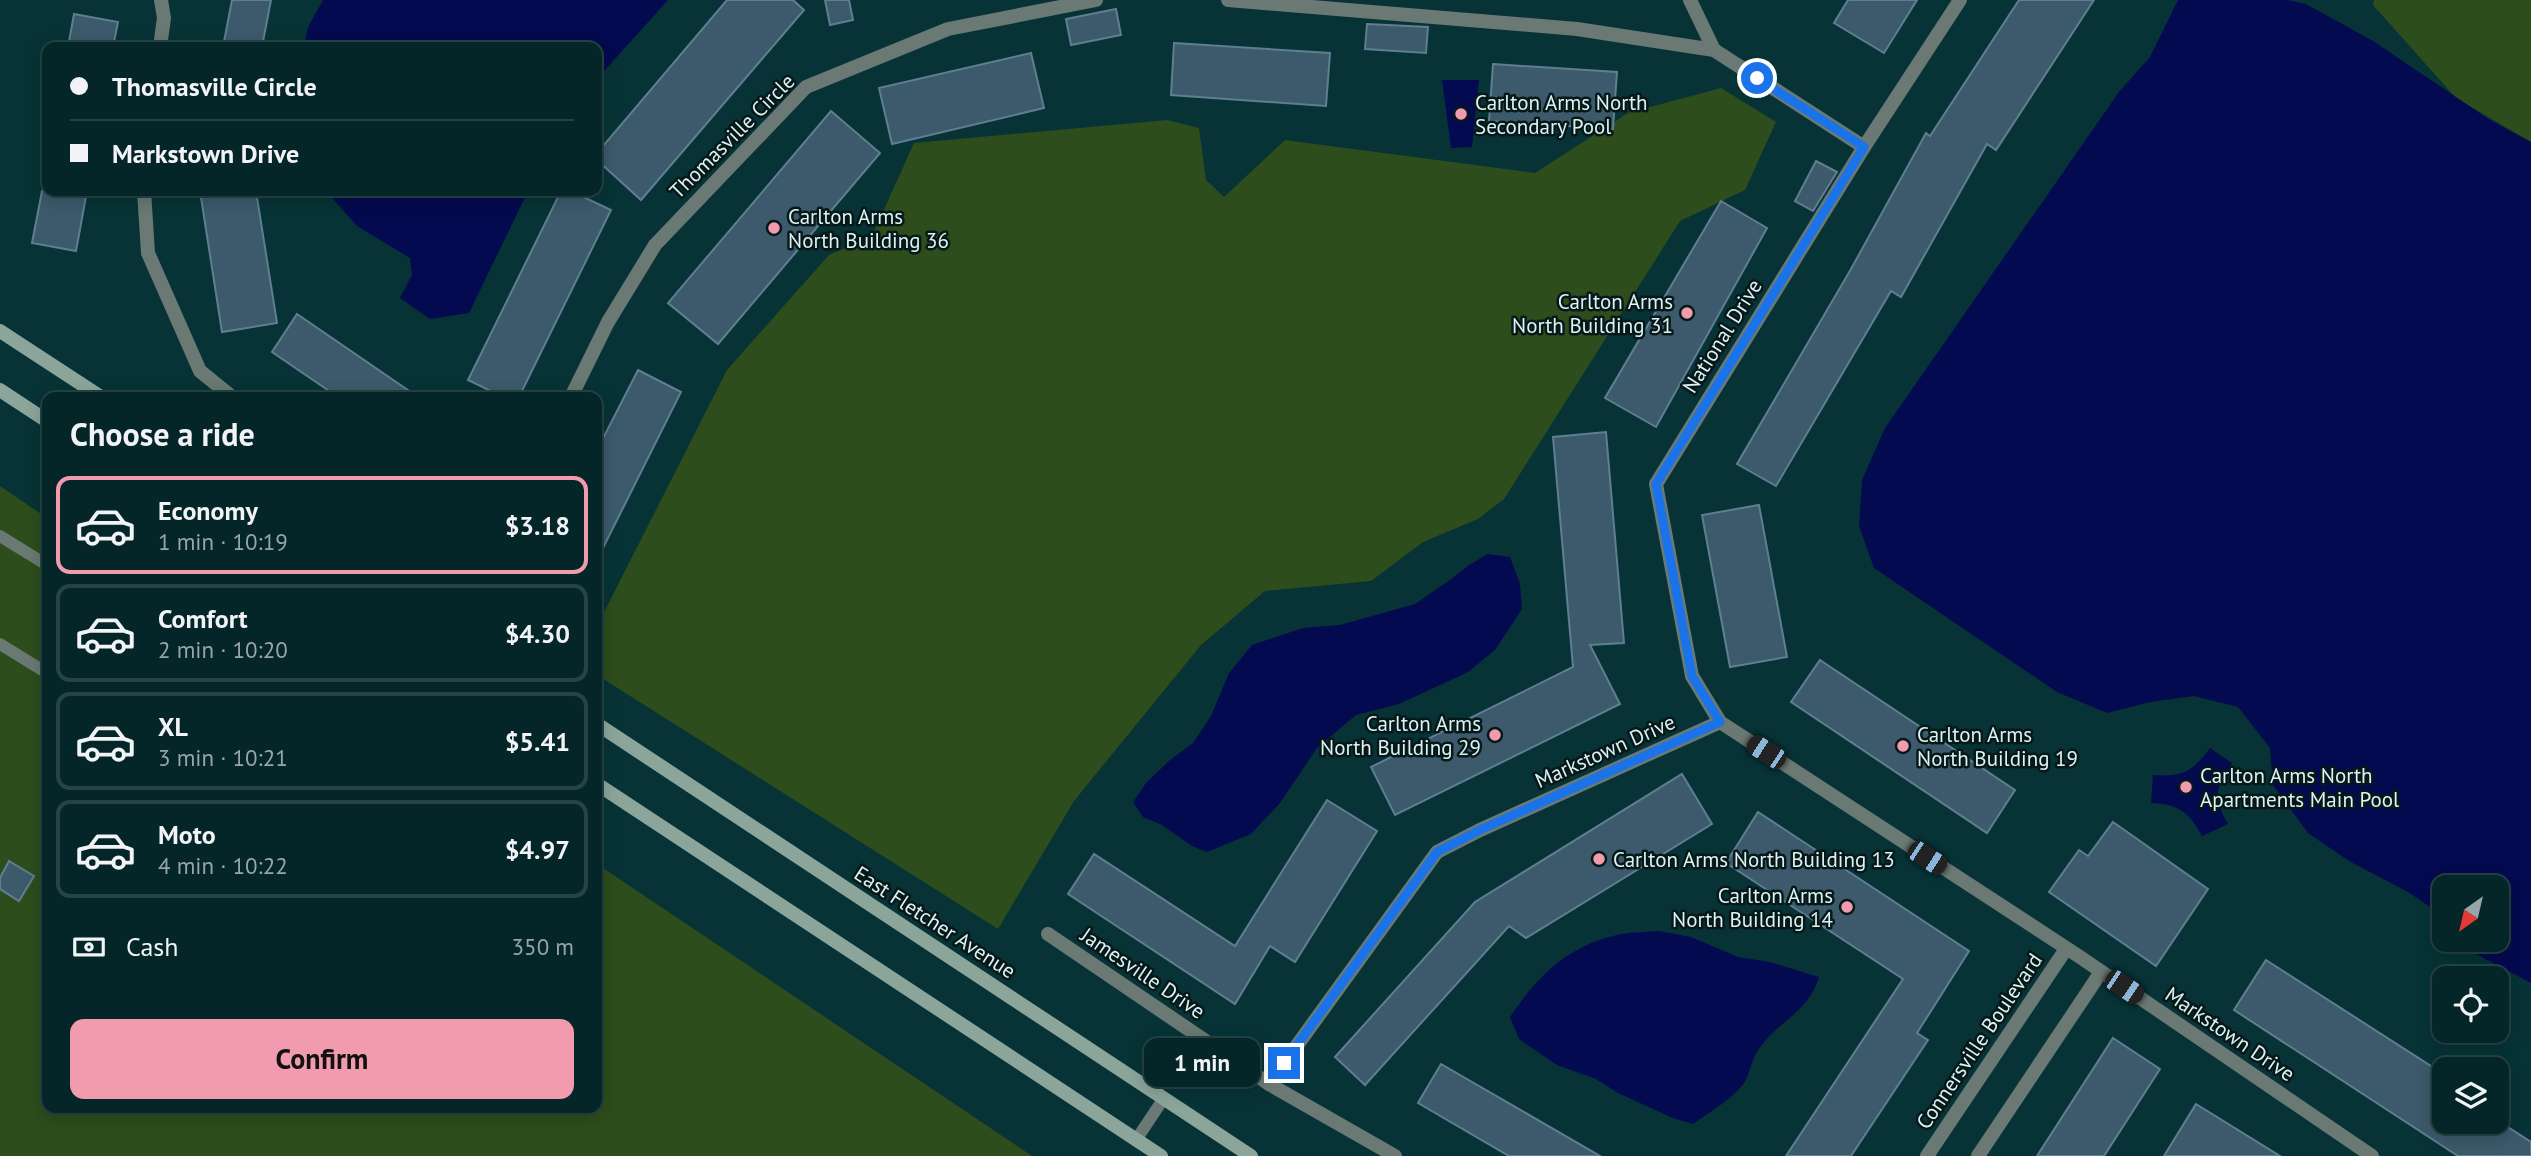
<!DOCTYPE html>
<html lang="en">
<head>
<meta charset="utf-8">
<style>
  :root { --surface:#052628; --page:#133234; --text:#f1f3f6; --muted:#97a5a8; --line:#264345; --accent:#f29aae }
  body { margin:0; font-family:"PT Sans",sans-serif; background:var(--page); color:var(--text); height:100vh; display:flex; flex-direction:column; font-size:26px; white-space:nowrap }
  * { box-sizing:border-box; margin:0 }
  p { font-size:23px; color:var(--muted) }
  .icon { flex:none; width:38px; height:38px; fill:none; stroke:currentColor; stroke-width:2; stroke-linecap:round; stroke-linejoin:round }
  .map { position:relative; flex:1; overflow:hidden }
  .sheet { position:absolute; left:42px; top:392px; width:560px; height:721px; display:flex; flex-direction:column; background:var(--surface); border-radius:14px; box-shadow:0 4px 18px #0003,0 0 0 2px var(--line) }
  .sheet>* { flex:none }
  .guide { position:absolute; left:42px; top:42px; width:560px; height:154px; border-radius:14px; box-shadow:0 4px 18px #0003,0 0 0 2px var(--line); display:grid; align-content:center; height:154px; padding:0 28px; background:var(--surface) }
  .needle { width:46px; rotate:214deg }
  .controls { position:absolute; left:2432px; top:875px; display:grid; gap:14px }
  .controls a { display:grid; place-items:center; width:77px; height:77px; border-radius:14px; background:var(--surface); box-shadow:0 4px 18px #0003,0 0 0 2px var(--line); font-size:35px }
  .end { position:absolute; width:32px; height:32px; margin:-16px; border:9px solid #1a73e8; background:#fff; box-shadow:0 0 0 4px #fff }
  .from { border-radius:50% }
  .bubble { position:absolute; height:49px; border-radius:14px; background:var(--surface); box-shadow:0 4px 18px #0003,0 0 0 2px var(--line); font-size:23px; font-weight:600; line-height:49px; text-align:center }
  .car { position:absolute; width:21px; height:42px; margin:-21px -10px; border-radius:9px; box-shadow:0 0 5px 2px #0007; background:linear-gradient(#222 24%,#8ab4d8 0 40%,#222 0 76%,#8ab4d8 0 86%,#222 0) }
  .guide b { display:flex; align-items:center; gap:24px; height:66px; font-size:26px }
  .guide b+b { border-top:2px solid var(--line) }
  .guide i { width:18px; height:18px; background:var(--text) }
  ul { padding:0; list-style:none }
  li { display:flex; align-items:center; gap:21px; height:98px; margin:0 14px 10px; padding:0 14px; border:4px solid var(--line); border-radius:14px }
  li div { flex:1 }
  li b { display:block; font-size:26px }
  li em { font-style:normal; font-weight:600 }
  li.on { border-color:var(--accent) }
  li>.icon { width:63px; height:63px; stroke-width:1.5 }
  h2 { padding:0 28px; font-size:32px; line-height:84px }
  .pay { display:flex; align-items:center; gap:18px; height:77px; padding:0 28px; font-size:26px }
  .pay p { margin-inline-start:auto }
  .action { display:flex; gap:14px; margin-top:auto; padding:14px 28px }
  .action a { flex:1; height:80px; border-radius:14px; background:var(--accent); color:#111; font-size:28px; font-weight:600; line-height:80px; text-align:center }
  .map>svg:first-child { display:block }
  .green { fill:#2d4d1c }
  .water { fill:#040a4f }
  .building { fill:#3c5a6b; stroke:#5f7e91; stroke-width:2 }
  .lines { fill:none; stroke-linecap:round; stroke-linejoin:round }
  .lane { stroke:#6a7973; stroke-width:12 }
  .street { stroke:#6a7973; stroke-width:14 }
  .secondary { stroke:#8ca59b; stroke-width:14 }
  .route { stroke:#1a73e8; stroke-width:9 }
  .poi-dot { fill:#f29aae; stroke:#071819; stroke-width:2.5 }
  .labels { text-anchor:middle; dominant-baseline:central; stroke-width:5; stroke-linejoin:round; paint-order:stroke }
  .poi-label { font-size:21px; fill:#dcf2f3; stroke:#071819; text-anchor:start }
  .street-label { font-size:21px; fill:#dcf2f3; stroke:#071819 }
</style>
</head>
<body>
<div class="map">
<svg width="2531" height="1156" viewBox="0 0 2531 1156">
  <rect width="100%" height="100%" fill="#073336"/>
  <g class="green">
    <path d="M2374 0H2531V142L2456 98 2373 5Z"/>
    <path d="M1721 88 1776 122 1745 190 1680 221 1504 499 1478 519 1423 542 1371 581 1265 591 1201 645 1074 801 998 929 597 675V626L727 370 829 255 872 236 914 143 1167 120 1199 128 1206 180 1224 197 1285 140 1535 173 1628 113Z"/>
    <path d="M0 486 47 518V1108H597V864L1032 1156H0Z"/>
  </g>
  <g class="water">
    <path d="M323 0H668L597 79V47H304L308 27Z"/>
    <path d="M2178 0H2288L2306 4 2373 41 2490 120 2531 142V983L2474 953 2464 940H2497V887H2445V917L2408 892 2349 861 2308 833 2273 785 2270 748 2238 707 2194 696 2150 702 2107 713 2057 692 1874 568 1859 526 1862 480 1885 428 2119 92 2150 57Z"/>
    <path d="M1442 80H1479L1472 147 1451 148Z"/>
    <path d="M326 191H528L469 313 430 319 400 298 412 275 410 258 357 226Z"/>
    <path d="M1488 554 1510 557 1520 584 1522 609 1495 650 1468 672 1399 704 1356 715 1317 748 1280 803 1251 834 1207 852 1192 846 1162 825 1143 817 1133 802 1146 783 1170 760 1193 743 1211 716 1229 673 1252 645 1303 628 1340 625 1415 604 1450 580 1469 565Z"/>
    <path d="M2210 748 2232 763C2215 788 2213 797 2228 824L2202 836C2189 812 2178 804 2151 803L2153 775C2184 777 2192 772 2210 748Z"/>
    <path d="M1659 931 1691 937 1738 957 1770 962 1819 977C1809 1013 1775 1022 1757 1052 1751 1061 1750 1074 1744 1083 1734 1098 1708 1113 1693 1124L1673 1118 1618 1093 1596 1079 1557 1065 1519 1039 1510 1017C1539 974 1569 945 1621 934 1633 932 1647 932 1659 931Z"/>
  </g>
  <g class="building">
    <path d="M232 0H271L262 47H223Z"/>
    <path d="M727 0H793L804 10 641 200 597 160V153Z"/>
    <path d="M825 0H849L853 20 830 25Z"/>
    <path d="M1848 0H1917L1884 53 1834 23Z"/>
    <path d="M2019 0H2094L1996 150 1987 144 1901 297 1891 291 1776 486 1737 464 1851 269 1926 133 1930 136Z"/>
    <path d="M1116 9 1121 35 1071 45 1066 19Z"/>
    <path d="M74 14 118 22 113 47H68Z"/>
    <path d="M1367 24 1428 27 1426 53 1365 49Z"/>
    <path d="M1174 43 1330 53 1326 106 1171 95Z"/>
    <path d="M1031 53 1044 108 892 144 879 88Z"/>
    <path d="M1493 64 1617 72 1613 129 1489 121Z"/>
    <path d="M831 111 880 153 718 344 668 303Z"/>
    <path d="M1816 161 1837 172 1813 211 1795 201Z"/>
    <path d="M42 191H87L76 251 32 243Z"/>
    <path d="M200 191H256L277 323 222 332Z"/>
    <path d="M561 191H571L611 210 519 397H503L468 380Z"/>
    <path d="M1721 201 1767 228 1656 427 1605 398Z"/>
    <path d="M297 314 418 397H338L272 352Z"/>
    <path d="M638 370 681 392 597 560V450Z"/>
    <path d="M1606 432 1624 643 1590 645 1620 704 1395 815 1371 767 1573 667 1553 437Z"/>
    <path d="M1759 505 1787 657 1730 667 1702 515Z"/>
    <path d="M1820 660 2015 790 1987 833 1791 702Z"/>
    <path d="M1682 774 1712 824 1526 938 1509 926 1365 1085 1335 1057 1475 902Z"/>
    <path d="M1327 800 1377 831 1295 962 1270 946 1235 1004 1068 894 1094 854 1235 946Z"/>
    <path d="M1758 812 1969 951 1917 1033 1928 1040 1851 1156H1786L1903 979 1726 863Z"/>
    <path d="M2113 822 2208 889 2156 966 2049 892 2079 850 2088 856Z"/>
    <path d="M9 861 34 876 19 901 0 889V878Z"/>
    <path d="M2266 960 2445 1075V1122H2500L2531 1142V1156H2458L2234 1010Z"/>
    <path d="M2113 1038 2160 1069 2104 1156H2037Z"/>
    <path d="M1441 1064 1600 1156H1509L1418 1103Z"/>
    <path d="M2196 1104 2280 1156H2164Z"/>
  </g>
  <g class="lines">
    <g class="lane">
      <path d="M0 536 47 565"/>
      <path d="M0 644 47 673"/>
      <path d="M1136 1140 1164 1098"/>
    </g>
    <g class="street">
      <path d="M1228 0 1577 29 1714 50 1864 147"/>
      <path d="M1690 0 1714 50"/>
      <path d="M160 47 164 18 161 0"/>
      <path d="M144 191 148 253 200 371 232 397"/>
      <path d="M571 397 608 322 655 245 806 87 948 29 1096 0"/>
      <path d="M1720 722 1692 676 1656 484 1864 147 1960 0"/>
      <path d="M1048 934 1269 1084 1395 1156"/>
      <path d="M1269 1084 1437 852 1480 830 1720 722 2080 957 2372 1156"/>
      <path d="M1927 1156 2066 949"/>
      <path d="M1978 1156 2101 972"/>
    </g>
    <g class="secondary">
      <path d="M0 331 101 397"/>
      <path d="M0 390 47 421"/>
      <path d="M597 724 1251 1156"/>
      <path d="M597 784 1161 1156"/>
    </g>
  </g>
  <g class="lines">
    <path class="route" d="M1284 1063 1437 852 1480 830 1720 722 1692 676 1656 484 1864 147 1757 78"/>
  </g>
  <g class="poi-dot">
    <circle cx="1461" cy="114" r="7"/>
    <circle cx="774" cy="228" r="7"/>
    <circle cx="1687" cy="313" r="7"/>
    <circle cx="1495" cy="735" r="7"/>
    <circle cx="1903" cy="746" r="7"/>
    <circle cx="2186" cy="787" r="7"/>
    <circle cx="1599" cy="859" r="7"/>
    <circle cx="1847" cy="907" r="7"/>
  </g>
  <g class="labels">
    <g class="poi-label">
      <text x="1475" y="102">Carlton Arms North<tspan x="1475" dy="24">Secondary Pool</tspan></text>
      <text x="788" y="216">Carlton Arms<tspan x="788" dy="24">North Building 36</tspan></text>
      <text x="1673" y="301" text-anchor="end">Carlton Arms<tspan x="1673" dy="24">North Building 31</tspan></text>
      <text x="1481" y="723" text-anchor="end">Carlton Arms<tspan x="1481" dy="24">North Building 29</tspan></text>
      <text x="1917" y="734">Carlton Arms<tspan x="1917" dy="24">North Building 19</tspan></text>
      <text x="2200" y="775">Carlton Arms North<tspan x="2200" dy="24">Apartments Main Pool</tspan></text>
      <text x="1613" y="859">Carlton Arms North Building 13</text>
      <text x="1833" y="895" text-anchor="end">Carlton Arms<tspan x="1833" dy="24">North Building 14</tspan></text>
    </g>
    <g class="street-label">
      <text transform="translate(732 136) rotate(-45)">Thomasville Circle</text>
      <text transform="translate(1722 336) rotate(-58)">National Drive</text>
      <text transform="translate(1605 751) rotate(-24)">Markstown Drive</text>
      <text transform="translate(935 922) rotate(33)">East Fletcher Avenue</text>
      <text transform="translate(1143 973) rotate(34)">Jamesville Drive</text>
      <text transform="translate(2230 1034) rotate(34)">Markstown Drive</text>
      <text transform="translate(1979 1041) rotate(-56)">Connersville Boulevard</text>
    </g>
  </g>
</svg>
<div class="controls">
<a><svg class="needle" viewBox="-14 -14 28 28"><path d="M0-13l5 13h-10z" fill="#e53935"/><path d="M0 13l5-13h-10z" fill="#97a5a8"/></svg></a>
<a><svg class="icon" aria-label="locate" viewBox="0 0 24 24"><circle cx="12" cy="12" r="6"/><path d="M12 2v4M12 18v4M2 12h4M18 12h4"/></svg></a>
<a><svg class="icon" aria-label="layers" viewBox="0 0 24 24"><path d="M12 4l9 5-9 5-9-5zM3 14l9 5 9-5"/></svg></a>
</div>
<i class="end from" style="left:1757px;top:78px"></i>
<i class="end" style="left:1284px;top:1063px"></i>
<div class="bubble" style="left:1144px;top:1038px;width:116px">1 min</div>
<i class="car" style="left:1766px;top:752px;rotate:303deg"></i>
<i class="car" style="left:1927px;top:858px;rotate:123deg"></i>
<i class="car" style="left:2124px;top:987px;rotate:124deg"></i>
<div class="guide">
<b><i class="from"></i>Thomasville Circle</b>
<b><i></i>Markstown Drive</b>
</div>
<section class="sheet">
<h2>Choose a ride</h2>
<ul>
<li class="on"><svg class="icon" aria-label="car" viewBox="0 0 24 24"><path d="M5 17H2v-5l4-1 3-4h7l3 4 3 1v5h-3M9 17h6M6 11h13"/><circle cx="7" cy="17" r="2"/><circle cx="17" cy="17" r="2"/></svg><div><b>Economy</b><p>1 min · 10:19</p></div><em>$3.18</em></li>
<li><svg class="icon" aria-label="car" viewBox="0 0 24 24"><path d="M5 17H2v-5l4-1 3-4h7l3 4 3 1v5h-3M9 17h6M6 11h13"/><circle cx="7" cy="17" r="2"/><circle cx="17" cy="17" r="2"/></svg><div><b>Comfort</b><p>2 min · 10:20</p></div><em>$4.30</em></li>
<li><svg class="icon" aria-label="car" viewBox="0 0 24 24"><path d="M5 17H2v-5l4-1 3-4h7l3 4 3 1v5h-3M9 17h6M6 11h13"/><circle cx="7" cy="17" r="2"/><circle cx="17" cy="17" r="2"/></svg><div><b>XL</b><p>3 min · 10:21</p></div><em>$5.41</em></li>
<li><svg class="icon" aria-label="car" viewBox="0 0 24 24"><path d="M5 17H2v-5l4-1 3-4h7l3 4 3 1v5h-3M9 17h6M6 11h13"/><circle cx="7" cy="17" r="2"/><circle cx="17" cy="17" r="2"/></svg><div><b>Moto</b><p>4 min · 10:22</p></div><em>$4.97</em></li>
</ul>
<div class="pay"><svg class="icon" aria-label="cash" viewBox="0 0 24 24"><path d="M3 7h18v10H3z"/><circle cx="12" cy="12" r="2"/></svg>Cash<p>350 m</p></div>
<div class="action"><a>Confirm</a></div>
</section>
</div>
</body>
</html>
